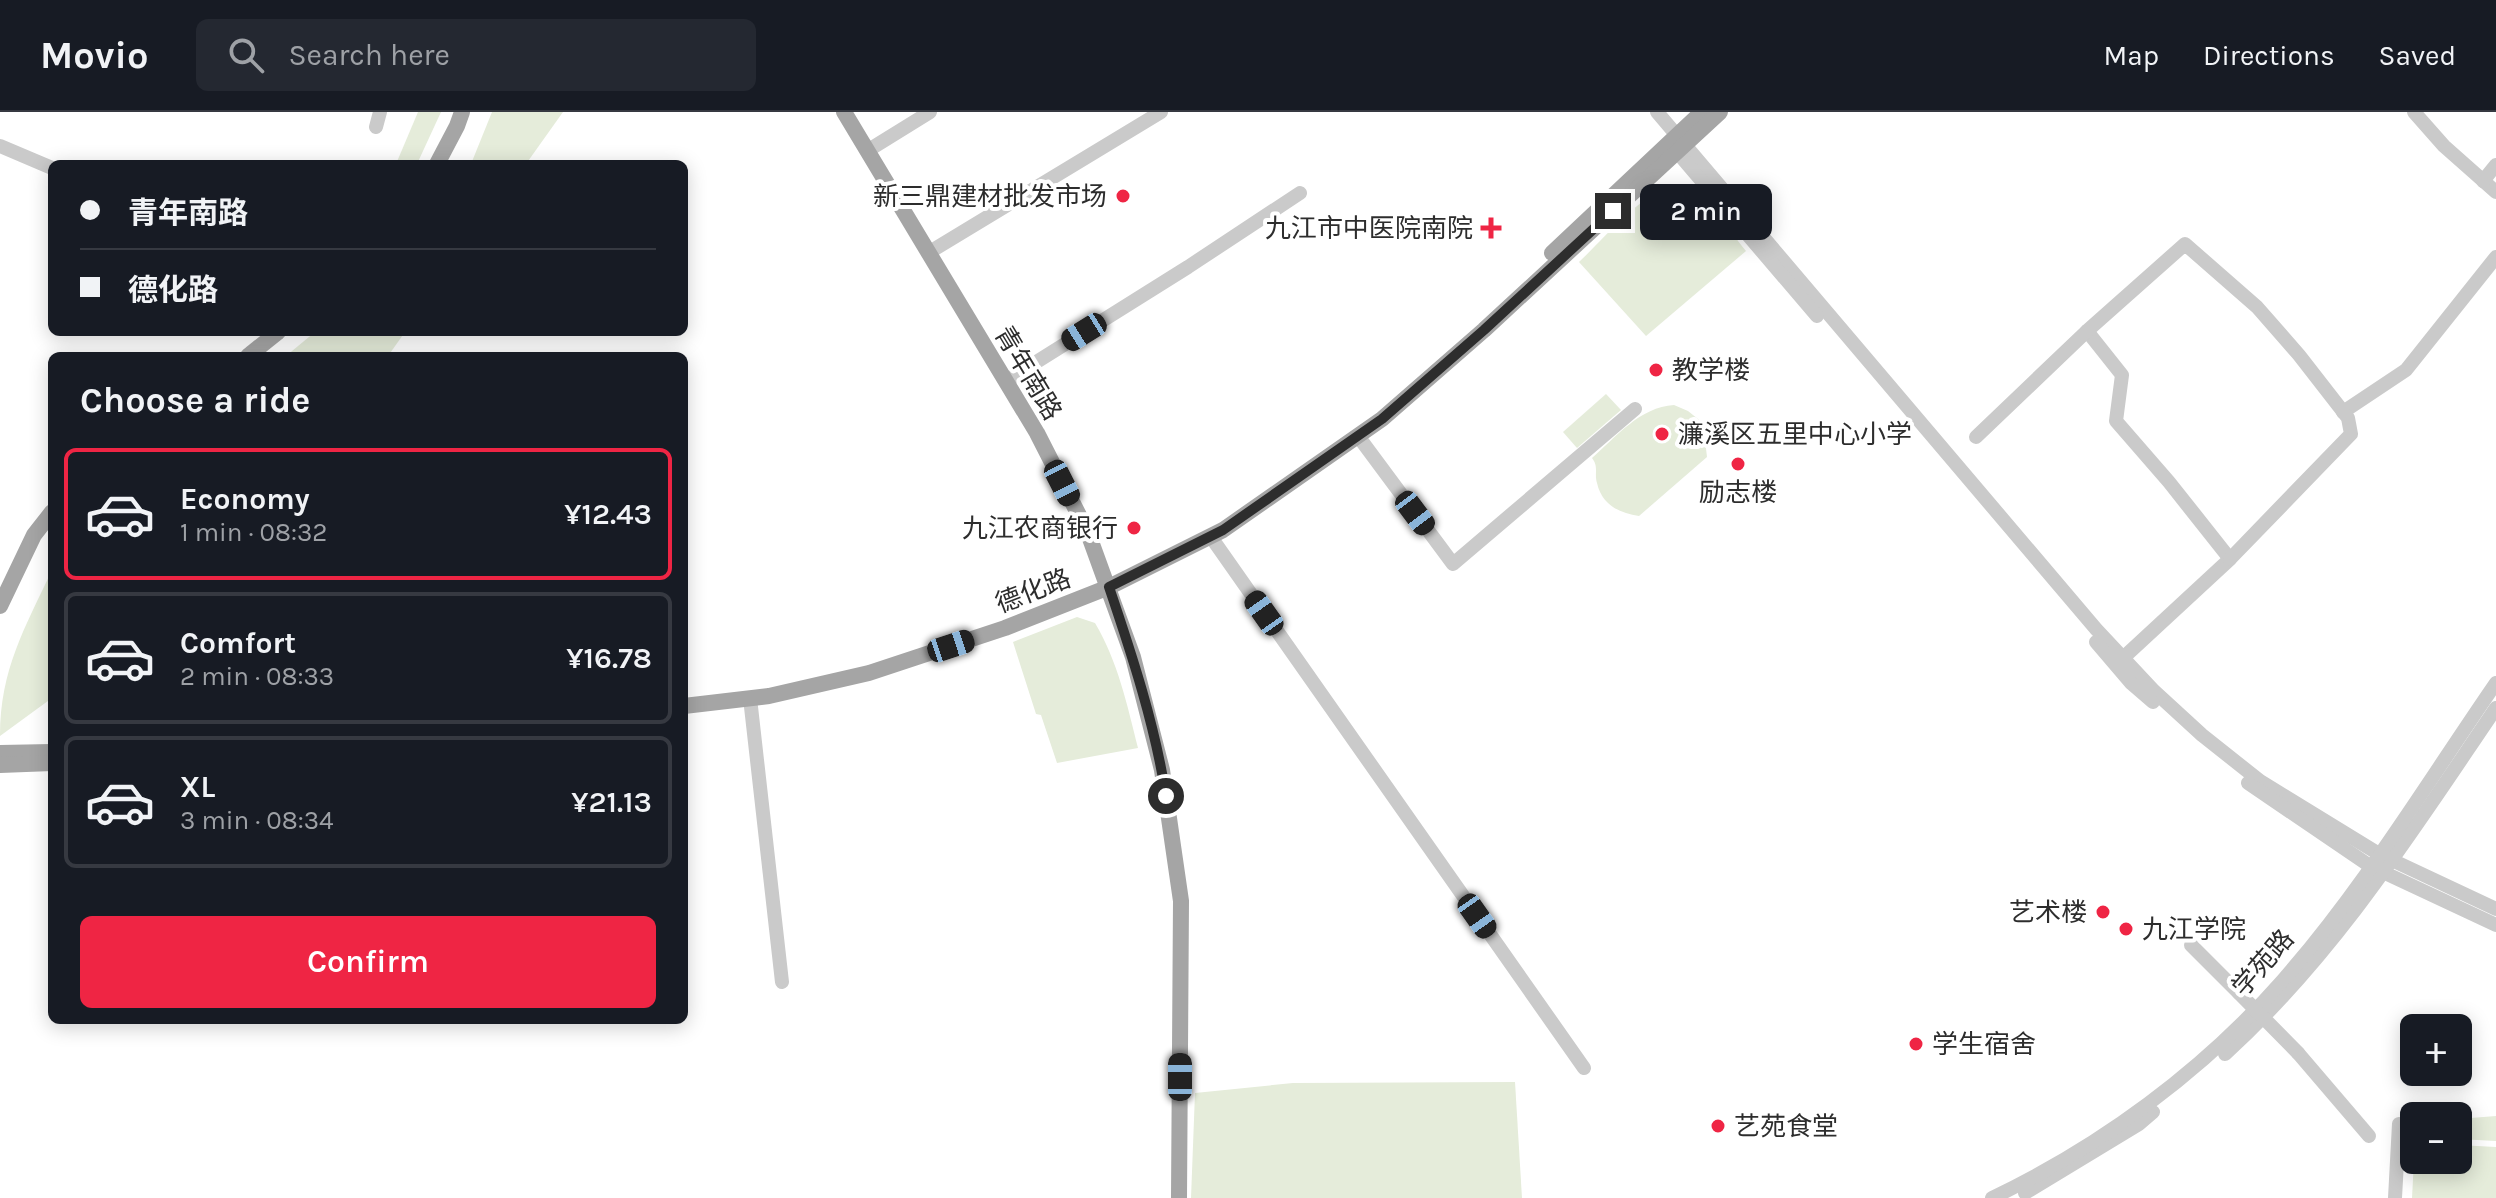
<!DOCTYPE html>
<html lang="en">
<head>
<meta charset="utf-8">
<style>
  :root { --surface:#171b24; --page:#242831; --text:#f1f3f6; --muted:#9ea1a6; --line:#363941; --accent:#ef2544 }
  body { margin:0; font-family:Karla,"Noto Sans SC",sans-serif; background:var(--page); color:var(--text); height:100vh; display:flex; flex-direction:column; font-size:30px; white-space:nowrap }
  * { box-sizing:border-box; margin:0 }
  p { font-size:26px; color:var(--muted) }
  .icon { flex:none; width:44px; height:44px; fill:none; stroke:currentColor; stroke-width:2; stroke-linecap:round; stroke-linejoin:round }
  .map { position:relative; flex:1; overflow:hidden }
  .sheet { position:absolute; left:48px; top:240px; width:640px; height:672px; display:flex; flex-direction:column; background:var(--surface); border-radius:12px; box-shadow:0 4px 20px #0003 }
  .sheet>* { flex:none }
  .guide { position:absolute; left:48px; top:48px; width:640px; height:176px; border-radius:12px; box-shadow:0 4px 20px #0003; display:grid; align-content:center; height:176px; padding:0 32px; background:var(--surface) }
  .controls { position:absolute; left:2400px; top:902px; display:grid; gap:16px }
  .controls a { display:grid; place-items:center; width:72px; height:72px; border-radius:12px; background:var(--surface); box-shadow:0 4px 20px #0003; font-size:40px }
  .end { position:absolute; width:36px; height:36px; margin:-18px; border:10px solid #2d2d2d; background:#fff; box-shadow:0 0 0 4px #fff }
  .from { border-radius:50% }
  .bubble { position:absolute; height:56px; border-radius:12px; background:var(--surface); box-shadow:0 4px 20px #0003; font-size:26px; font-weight:600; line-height:56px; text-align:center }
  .car { position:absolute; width:24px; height:48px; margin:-24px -12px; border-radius:10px; box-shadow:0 0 6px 2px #0007; background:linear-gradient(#222 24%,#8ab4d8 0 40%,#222 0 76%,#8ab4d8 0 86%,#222 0) }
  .guide b { display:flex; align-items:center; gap:28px; height:76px; font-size:30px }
  .guide b+b { border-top:2px solid var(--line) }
  .guide i { width:20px; height:20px; background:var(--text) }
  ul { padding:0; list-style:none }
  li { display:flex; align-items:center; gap:24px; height:132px; margin:0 16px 12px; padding:0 16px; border:4px solid var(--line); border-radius:12px }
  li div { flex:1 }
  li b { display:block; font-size:30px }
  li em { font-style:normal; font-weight:600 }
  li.selected { border-color:var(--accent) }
  li>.icon { width:72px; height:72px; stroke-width:1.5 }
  h2 { padding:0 32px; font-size:36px; line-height:96px }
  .action { display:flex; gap:16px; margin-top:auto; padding:16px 32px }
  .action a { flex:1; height:92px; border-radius:12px; background:var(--accent); color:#fff; font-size:32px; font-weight:600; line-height:92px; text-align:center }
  header { display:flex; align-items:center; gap:48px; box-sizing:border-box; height:112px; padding:0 40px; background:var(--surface); border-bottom:2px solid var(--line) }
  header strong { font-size:38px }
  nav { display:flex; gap:44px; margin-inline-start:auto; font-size:28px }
  .search { width:560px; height:72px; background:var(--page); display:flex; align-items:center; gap:20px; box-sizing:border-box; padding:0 28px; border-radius:12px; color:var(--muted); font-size:30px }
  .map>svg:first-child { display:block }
  .green { fill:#e5ecda }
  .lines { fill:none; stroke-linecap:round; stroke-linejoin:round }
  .minor { stroke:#cacaca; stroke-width:14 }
  .major { stroke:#a5a5a5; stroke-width:16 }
  .minor-bridge { stroke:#cacaca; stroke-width:14 }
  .route { stroke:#2d2d2d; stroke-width:10 }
  .poi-dot { fill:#ef2544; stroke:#fff; stroke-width:3 }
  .labels { text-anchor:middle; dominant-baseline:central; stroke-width:8; stroke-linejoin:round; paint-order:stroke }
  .poi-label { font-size:26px; fill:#2d2d2d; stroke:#fff; text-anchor:start }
  .street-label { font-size:26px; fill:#2d2d2d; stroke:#fff }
</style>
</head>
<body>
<header>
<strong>Movio</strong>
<div class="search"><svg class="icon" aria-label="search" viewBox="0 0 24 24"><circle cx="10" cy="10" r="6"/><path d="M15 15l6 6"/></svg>Search here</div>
<nav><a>Map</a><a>Directions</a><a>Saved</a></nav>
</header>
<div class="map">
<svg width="2496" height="1086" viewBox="0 0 2496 1086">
  <rect width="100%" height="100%" fill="#fff"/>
  <g class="green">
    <path d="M418 0H441L417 52H396Z"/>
    <path d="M492 0H563L526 52H471Z"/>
    <path d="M1672 74C1704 75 1727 116 1746 139L1646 224 1579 150C1605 126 1638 84 1672 74Z"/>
    <path d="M315 220H405L388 244H286Z"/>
    <path d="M1606 282 1621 298 1577 336 1563 320Z"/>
    <path d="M1674 293 1688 299 1703 311 1707 345 1639 404C1619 401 1602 393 1597 371 1594 361 1599 355 1592 346 1616 325 1640 295 1674 293Z"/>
    <path d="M52 458V586L0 624C0 557 25 516 52 458Z"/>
    <path d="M1077 505 1095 511C1118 550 1127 592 1138 636L1057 651 1041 603 1036 602 1013 530Z"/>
    <path d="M1515 970 1522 1086H1191L1195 981 1293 971Z"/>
    <path d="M2496 1004V1029L2458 1027V1007Z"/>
    <path d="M2458 1033 2496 1035V1086H2412L2414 1048H2458Z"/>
  </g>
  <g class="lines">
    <g class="minor">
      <path d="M1657 0 2096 517 2154 579 2202 623 2260 669 2379 742 2496 797"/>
      <path d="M2414 0 2444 34 2496 80"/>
      <path d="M376 15 380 0"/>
      <path d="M1671 30 1677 40 1817 204"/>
      <path d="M0 34 52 56"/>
      <path d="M867 39 930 0"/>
      <path d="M2483 69 2496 53"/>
      <path d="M928 141 1161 0"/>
      <path d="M2087 219 2122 263 2116 309 2169 370 2230 447 2123 546"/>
      <path d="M1006 269 1188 155 1300 81"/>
      <path d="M2343 300 2406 258 2496 145"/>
      <path d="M1358 324 1453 452 1635 297"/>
      <path d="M1976 325 2087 219 2185 132 2257 195 2299 243 2348 306 2351 322 2230 447"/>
      <path d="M1211 425 1584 956"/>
      <path d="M2096 530 2131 571 2153 590"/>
      <path d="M750 586 782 870"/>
      <path d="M2248 671 2370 754 2496 813"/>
      <path d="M2191 833 2239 881"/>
      <path d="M2298 941 2369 1024"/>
      <path d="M2225 942C2335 842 2413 718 2496 596"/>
      <path d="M2025 1081 2139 1012 2153 1000"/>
      <path d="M1992 1086C2101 1034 2203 959 2283 868 2363 777 2427 671 2496 571"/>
      <path d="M2395 1086 2399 1012"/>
    </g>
    <g class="major">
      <path d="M844 0 1037 321 1088 421 1133 545 1162 658 1181 789 1179 1086"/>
      <path d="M437 52 457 14 462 0"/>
      <path d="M1552 141 1702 0"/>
      <path d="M248 244 278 220"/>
      <path d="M0 494 34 423 52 400"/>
      <path d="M684 594 769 584 869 561 1005 516 1109 475 1223 418 1382 307 1484 218 1720 0"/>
      <path d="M0 641 52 640"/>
      <path d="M0 653 52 651"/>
    </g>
    <path class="minor-bridge" d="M2239 881 2298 941"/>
  </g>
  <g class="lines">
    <path class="route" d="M1166 684C1155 613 1132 543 1109 475L1223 418 1382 307 1484 218 1613 99"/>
  </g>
  <g class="poi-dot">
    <circle cx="1123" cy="84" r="8"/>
    <path d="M1487 104h8v8h8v8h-8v8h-8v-8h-8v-8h8z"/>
    <circle cx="1656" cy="258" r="8"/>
    <circle cx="1662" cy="322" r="8"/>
    <circle cx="1738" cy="352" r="8"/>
    <circle cx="1134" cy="416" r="8"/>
    <circle cx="2103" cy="800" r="8"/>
    <circle cx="2126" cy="817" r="8"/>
    <circle cx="1916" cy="932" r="8"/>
    <circle cx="1718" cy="1014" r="8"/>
  </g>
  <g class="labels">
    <g class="poi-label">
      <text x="1107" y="84" text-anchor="end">新三鼎建材批发市场</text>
      <text x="1473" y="116" text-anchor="end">九江市中医院南院</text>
      <text x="1672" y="258">教学楼</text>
      <text x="1678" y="322">濂溪区五里中心小学</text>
      <text x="1738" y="380" text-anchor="middle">励志楼</text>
      <text x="1118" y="416" text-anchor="end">九江农商银行</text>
      <text x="2087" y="800" text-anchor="end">艺术楼</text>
      <text x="2142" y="817">九江学院</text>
      <text x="1932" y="932">学生宿舍</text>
      <text x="1734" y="1014">艺苑食堂</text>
    </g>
    <g class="street-label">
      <text transform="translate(1028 261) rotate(59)">青年南路</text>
      <text transform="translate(1033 479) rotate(-21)">德化路</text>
      <text transform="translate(2263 851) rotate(-49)">学苑路</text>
    </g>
  </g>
</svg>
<div class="controls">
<a>+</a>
<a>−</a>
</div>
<i class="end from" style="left:1166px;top:684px"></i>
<i class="end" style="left:1613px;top:99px"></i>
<div class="bubble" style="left:1640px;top:72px;width:132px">2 min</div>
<i class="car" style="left:1084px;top:220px;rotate:238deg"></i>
<i class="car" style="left:1062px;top:371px;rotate:153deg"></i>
<i class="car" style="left:1415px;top:401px;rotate:143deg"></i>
<i class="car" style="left:1264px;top:501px;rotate:325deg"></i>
<i class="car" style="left:951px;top:534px;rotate:72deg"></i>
<i class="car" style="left:1477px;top:804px;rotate:145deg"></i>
<i class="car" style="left:1180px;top:965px;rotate:0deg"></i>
<div class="guide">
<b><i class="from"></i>青年南路</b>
<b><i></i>德化路</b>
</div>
<section class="sheet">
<h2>Choose a ride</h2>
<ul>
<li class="selected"><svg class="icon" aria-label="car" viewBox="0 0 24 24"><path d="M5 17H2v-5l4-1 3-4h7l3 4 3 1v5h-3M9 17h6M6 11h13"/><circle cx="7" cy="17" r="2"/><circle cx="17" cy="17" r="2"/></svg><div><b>Economy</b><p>1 min · 08:32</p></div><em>¥12.43</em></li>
<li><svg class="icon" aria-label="car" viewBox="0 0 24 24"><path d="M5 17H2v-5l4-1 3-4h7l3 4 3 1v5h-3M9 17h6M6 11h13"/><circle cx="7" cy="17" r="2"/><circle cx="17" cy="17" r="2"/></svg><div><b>Comfort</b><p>2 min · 08:33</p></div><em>¥16.78</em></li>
<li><svg class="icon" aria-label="car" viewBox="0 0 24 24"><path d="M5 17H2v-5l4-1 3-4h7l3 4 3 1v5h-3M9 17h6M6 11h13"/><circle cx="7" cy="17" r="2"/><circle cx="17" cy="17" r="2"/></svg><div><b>XL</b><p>3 min · 08:34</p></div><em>¥21.13</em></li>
</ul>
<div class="action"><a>Confirm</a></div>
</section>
</div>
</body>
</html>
